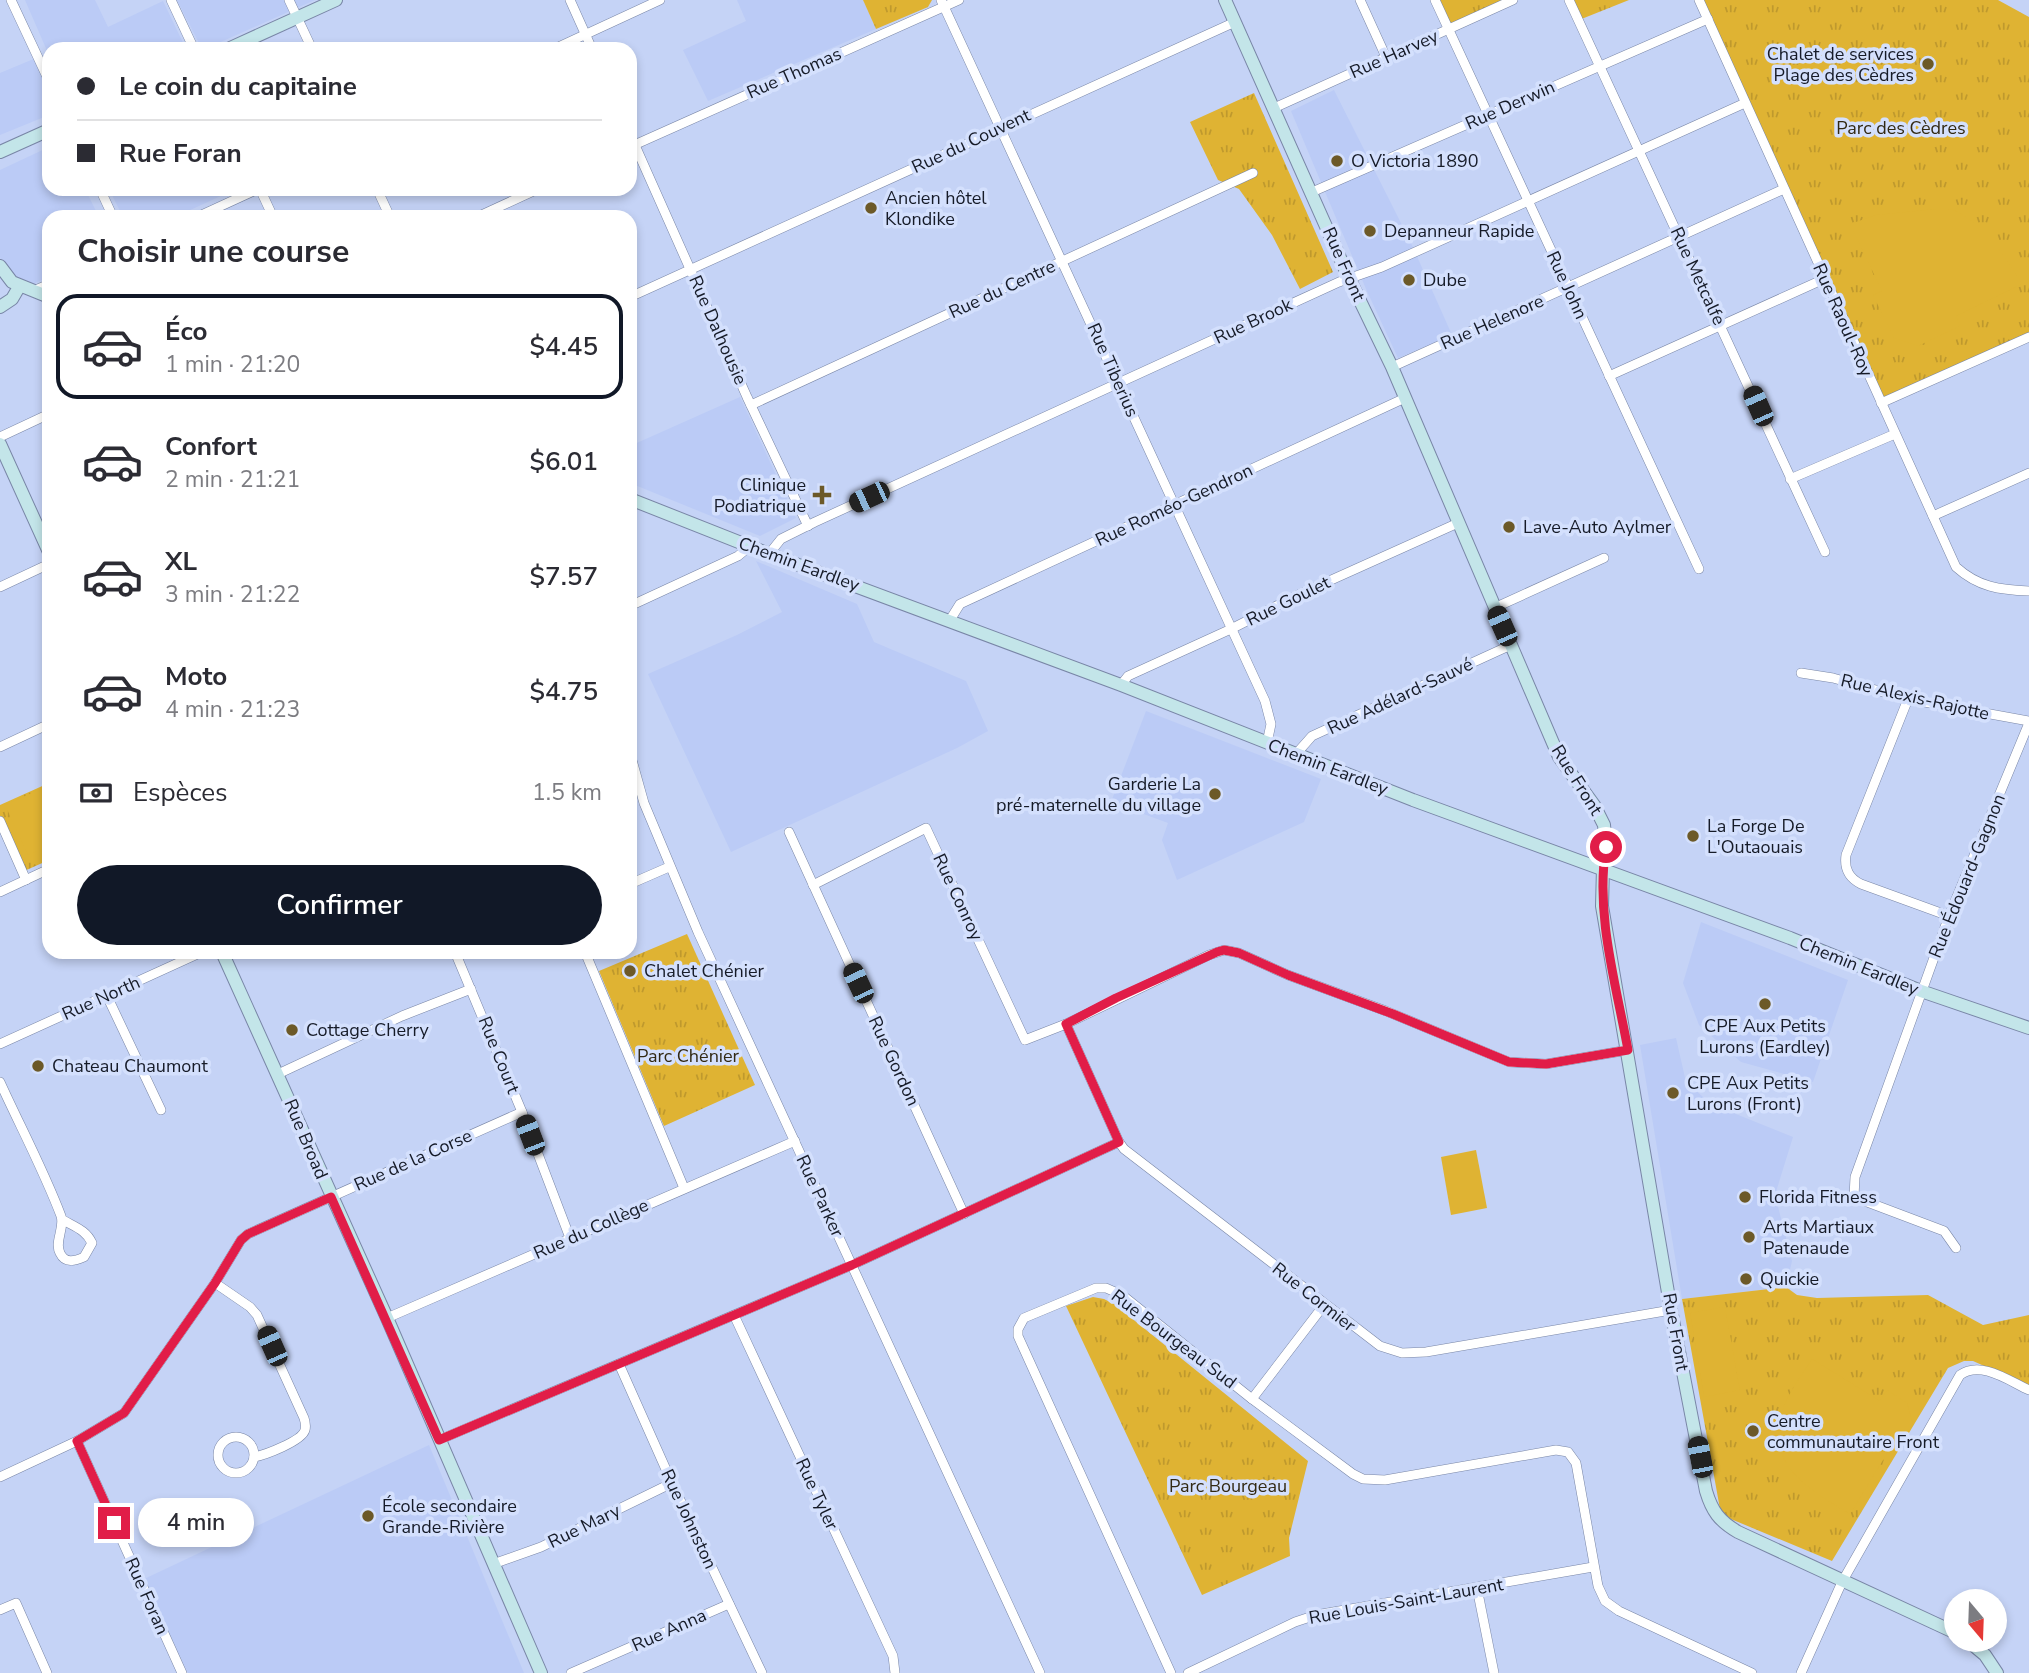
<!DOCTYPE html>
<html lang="fr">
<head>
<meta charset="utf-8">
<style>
  :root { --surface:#fff; --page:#f7f7f7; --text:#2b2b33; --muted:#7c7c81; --line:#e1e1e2; --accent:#111827 }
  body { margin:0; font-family:"Nunito Sans",sans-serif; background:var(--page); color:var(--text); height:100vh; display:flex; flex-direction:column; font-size:26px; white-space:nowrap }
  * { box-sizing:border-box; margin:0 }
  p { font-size:23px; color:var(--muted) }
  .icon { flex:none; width:38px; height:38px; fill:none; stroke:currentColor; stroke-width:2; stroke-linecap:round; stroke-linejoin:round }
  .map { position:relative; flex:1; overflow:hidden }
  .sheet { position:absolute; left:42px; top:210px; width:595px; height:749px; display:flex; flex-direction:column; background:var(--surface); border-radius:21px; box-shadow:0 4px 10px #0003 }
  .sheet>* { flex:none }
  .hud { position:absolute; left:42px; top:42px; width:595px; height:154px; border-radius:21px; box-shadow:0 4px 10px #0003; display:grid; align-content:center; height:154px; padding:0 35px; background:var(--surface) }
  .needle { width:46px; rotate:161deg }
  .controls { position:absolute; left:1944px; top:1589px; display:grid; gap:14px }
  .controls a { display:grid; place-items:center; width:63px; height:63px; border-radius:50%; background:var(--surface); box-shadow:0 4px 10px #0003; font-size:35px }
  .end { position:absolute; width:32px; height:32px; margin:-16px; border:9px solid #e11d48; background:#fff; box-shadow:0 0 0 4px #fff }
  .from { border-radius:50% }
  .bubble { position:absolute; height:49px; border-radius:24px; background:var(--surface); box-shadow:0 4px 10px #0003; font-size:23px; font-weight:600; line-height:49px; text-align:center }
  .car { position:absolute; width:21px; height:42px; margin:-21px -10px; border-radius:9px; box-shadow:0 0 5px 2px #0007; background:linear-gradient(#222 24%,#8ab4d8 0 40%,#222 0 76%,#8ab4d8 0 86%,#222 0) }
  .hud b { display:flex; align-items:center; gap:24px; height:66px; font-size:26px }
  .hud b+b { border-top:2px solid var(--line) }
  .hud i { width:18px; height:18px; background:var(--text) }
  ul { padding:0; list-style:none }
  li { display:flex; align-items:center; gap:21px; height:105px; margin:0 14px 10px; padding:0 21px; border:4px solid transparent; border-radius:21px }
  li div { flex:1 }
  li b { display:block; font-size:26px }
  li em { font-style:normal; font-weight:600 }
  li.current { border-color:var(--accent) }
  li>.icon { width:63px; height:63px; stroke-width:1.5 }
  h2 { padding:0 35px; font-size:32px; line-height:84px }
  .pay { display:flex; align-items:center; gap:18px; height:77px; padding:0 35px; font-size:26px }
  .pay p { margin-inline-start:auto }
  .primary-button { display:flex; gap:14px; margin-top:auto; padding:14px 35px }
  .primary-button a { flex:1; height:80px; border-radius:42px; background:var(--accent); color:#fff; font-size:28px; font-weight:600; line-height:80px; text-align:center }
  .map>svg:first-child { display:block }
  .built { fill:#bbcbf6 }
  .grass { fill:url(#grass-tufts) }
  .pitch { fill:#dfb333 }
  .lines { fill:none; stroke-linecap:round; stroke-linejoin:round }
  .street-casing { stroke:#7986a6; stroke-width:10 }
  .secondary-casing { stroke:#7986a6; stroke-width:14 }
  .street { stroke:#fff; stroke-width:9 }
  .secondary { stroke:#c3e5e9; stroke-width:12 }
  .route { stroke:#e11d48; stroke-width:9 }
  .poi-dot { fill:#6c5928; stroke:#d4e0fd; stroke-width:2.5 }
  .labels { text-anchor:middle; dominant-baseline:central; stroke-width:7; stroke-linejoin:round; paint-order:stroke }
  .street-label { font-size:18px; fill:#161b28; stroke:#d4e0fd }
  .poi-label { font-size:18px; fill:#161b28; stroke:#d4e0fd; text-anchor:start }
  .park-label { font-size:18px; fill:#322913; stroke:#d4e0fd }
</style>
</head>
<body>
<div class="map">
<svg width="2029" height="1673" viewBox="0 0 2029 1673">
  <defs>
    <pattern id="grass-tufts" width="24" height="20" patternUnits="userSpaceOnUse" patternTransform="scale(1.75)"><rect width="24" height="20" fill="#dfb333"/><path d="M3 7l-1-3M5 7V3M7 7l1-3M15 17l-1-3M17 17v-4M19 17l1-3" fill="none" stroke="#bf992d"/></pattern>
  </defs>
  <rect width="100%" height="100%" fill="#c5d3f6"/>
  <g class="built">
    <path d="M25 0H95L108 27 163 1 186 49H49V115L0 135V73L48 53Z"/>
    <path d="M177 0H315L205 49H202Z"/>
    <path d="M737 0H863L876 29 708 101 683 50 746 21Z"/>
    <path d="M1334 90 1411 243 1452 335 1398 358 1366 289 1291 111Z"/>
    <path d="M49 147V189H85L99 217H49V277L33 284 13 277 3 267 0 257V170Z"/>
    <path d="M109 189H236L175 217H123Z"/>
    <path d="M740 397 796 518 760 536 630 483V446Z"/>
    <path d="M756 561 857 604 874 642 966 681 988 731 957 748 731 852 648 674 737 635 782 612Z"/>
    <path d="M1146 711 1321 779 1304 822 1177 880 1162 840 1168 823 1111 802Z"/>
    <path d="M1701 922 1848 980 1813 1082 1741 1062 1699 1025 1683 983Z"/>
    <path d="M1676 1038 1686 1082 1711 1104 1793 1137 1775 1195 1792 1261 1786 1287 1682 1299 1640 1045Z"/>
    <path d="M429 1445 524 1673H188L144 1579Z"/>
  </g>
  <g class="grass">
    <path d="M863 0H932L928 7 876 29Z"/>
    <path d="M1435 0H1513L1448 29Z"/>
    <path d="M1569 0H1629L1579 20Z"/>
    <path d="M1703 0H1998L2029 17V337L1881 403Z"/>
    <path d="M1254 93 1333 272 1300 289 1272 235 1239 189 1218 180 1190 122Z"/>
    <path d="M49 783V860L22 872 0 822V805Z"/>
    <path d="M687 934 755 1085 664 1126 599 971Z"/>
    <path d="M1786 1287 1797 1295 1817 1298 1928 1295 1983 1325 2029 1315V1386L1973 1361H1964L1948 1368 1832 1561 1726 1517 1720 1509 1682 1299Z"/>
    <path d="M1093 1297 1104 1299 1114 1304 1308 1461 1289 1538 1290 1556 1202 1595 1066 1306Z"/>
  </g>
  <g class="pitch">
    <path d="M1936 209C1943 209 1952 208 1958 212 1986 227 2006 258 2022 284L1956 316 1960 326 1918 346 1894 338 1873 295 1882 291 1850 224 1876 215Z"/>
    <path d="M49 785V846L28 855 5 805Z"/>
    <path d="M1476 1150 1487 1208 1451 1215 1441 1157Z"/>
    <path d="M1725 1307 1740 1390 1704 1397 1690 1313Z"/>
    <path d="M1812 1359 1880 1401 1887 1390 1907 1403 1913 1424 1898 1450 1891 1447 1850 1514C1811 1490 1765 1467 1782 1411 1788 1393 1802 1375 1812 1359Z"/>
  </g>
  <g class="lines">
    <defs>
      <g id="street">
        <path d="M11 0 49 81"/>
        <path d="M171 0 194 49"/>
        <path d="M289 0 312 49"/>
        <path d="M570 0 592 49"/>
        <path d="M941 0 1265 701 1271 724 1267 743"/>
        <path d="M1360 0 1386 57"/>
        <path d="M1435 0 1699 569"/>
        <path d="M1569 0 1825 552"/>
        <path d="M1699 0 1956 567C1978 587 2000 590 2029 591"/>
        <path d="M554 49 660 0"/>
        <path d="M1274 108 1513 0"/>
        <path d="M630 134 747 397 808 526"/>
        <path d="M632 146 959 0"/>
        <path d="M100 189 113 217"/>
        <path d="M260 189 273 217"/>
        <path d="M377 189 390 217"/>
        <path d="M1312 192 1708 19"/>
        <path d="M197 217 258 189"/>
        <path d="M477 217 538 189"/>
        <path d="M33 291 49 284"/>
        <path d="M630 297 1235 22"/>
        <path d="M1392 367 1784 189"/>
        <path d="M1609 376 1824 279"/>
        <path d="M1881 403 2029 337"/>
        <path d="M751 405 1253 173"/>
        <path d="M0 437 49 414"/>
        <path d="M1790 479 1895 434"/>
        <path d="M1933 516 2029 473"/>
        <path d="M769 554 781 539 815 522 1339 282 1382 267 1745 103"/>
        <path d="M0 587 49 564"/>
        <path d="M630 606 738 556 750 546"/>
        <path d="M1494 608 1604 558"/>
        <path d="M950 620 960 604 1405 398"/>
        <path d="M1801 673 1833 678 1908 699 2029 721"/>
        <path d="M1121 685 1128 676 1231 629 1300 594 1458 523"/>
        <path d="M1908 699 1846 855C1844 869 1849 878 1861 884L1949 916"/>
        <path d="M0 747 49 724"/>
        <path d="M630 753 644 803 698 932 1040 1673"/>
        <path d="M1296 754 1312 736 1511 645"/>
        <path d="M0 821 26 880"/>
        <path d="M789 832 964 1214"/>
        <path d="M630 884 669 867"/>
        <path d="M813 885 926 828 1025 1040 1066 1024 1209 955 1224 950 1239 953 1288 975 1386 1011 1509 1062 1546 1064 1628 1050"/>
        <path d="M0 892 49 869"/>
        <path d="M455 952 522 1112 570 1238"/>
        <path d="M585 952 684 1188"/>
        <path d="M107 996 161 1110"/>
        <path d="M1066 1024 1119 1142 1124 1149 1380 1346 1402 1353 1426 1352 1671 1310"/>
        <path d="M0 1044 202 952"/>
        <path d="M278 1074 402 1016 471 989"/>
        <path d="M0 1082C20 1126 44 1171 61 1216 65 1228 54 1242 60 1253 65 1264 75 1261 84 1257L92 1243C86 1230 75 1227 63 1220"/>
        <path d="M1956 1248 1944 1231 1854 1197 1855 1177 1949 916 2029 723"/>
        <path d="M215 1283 250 1307 257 1315 304 1418C305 1421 306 1426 305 1430 302 1441 265 1455 254 1457"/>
        <path d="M734 1315 893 1656 895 1673"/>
        <path d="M387 1318 795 1141"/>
        <path d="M619 1364 672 1483 762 1673"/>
        <path d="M1252 1399 1324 1305"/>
        <circle cx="236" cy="1455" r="18"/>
        <path d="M439 1440 852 1265 1119 1142"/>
        <path d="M77 1441 182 1673"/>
        <path d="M0 1477 77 1441 124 1413 215 1283 241 1240 248 1234 522 1112"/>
        <path d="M493 1564 541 1547 672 1483"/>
        <path d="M1477 1588 1494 1673"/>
        <path d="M0 1610 16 1603 47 1673"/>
        <path d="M571 1673 729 1604"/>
        <path d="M1171 1673 1018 1336V1329L1024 1318 1096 1288H1106L1122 1295 1252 1399 1353 1474 1363 1479 1385 1480 1556 1450 1568 1452 1576 1463 1598 1586 1605 1601 1619 1611 1752 1673"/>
        <path d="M1188 1673 1295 1622 1316 1615 1593 1567"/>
        <path d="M1801 1673 1842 1582 1960 1375C1981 1360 2009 1381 2029 1390"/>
      </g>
      <g id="secondary">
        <path d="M1225 0 1349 278 1392 367 1559 757 1594 805 1604 825 1606 847 1603 868 1602 906 1671 1310 1706 1491C1712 1511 1719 1521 1738 1532L1956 1633"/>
        <path d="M228 49 336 0"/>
        <path d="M0 152 49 130"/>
        <path d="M0 266 12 282 49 297"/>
        <path d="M0 307 12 299 19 287"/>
        <path d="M0 444 49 552"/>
        <path d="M630 499 769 554 1121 685 1413 800 1790 938 1921 991 2029 1028"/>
        <path d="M222 952 387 1318 541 1673"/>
        <path d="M1967 1640 1985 1655 1997 1673"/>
      </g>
    </defs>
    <use href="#street" class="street-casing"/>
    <use href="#secondary" class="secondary-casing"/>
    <use href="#street" class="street"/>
    <use href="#secondary" class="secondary"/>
  </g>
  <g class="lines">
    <path class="route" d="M114 1523 77 1441 124 1413 215 1283 241 1240 248 1234 331 1197 439 1440 852 1265 1119 1142 1066 1024 1116 998 1217 952 1224 950 1239 953 1288 975 1393 1014 1509 1062 1546 1064 1628 1050C1616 984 1595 914 1606 847"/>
  </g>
  <g class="poi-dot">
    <circle cx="1928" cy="64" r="7"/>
    <circle cx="1337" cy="161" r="7"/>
    <circle cx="871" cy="208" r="7"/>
    <circle cx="1370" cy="231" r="7"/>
    <circle cx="1409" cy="280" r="7"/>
    <path d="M818.5 484.5h7v7h7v7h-7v7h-7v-7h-7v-7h7z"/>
    <circle cx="1509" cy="527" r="7"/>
    <circle cx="1215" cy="794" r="7"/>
    <circle cx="1693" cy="836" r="7"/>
    <circle cx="630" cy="971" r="7"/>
    <circle cx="1765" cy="1004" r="7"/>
    <circle cx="292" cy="1030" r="7"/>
    <circle cx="38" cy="1066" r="7"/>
    <circle cx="1673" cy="1093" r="7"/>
    <circle cx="1745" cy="1197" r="7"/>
    <circle cx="1749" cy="1237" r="7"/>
    <circle cx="1746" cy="1279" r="7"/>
    <circle cx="1753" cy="1431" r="7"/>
    <circle cx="368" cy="1516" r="7"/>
  </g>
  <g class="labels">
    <g class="street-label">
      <text transform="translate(1394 54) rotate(-24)">Rue Harvey</text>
      <text transform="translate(794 73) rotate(-24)">Rue Thomas</text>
      <text transform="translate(1510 105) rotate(-24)">Rue Derwin</text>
      <text transform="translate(971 141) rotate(-25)">Rue du Couvent</text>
      <text transform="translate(1344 264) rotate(66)">Rue Front</text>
      <text transform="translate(1698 276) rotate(65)">Rue Metcalfe</text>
      <text transform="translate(1567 285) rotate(65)">Rue John</text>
      <text transform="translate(1002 289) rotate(-25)">Rue du Centre</text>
      <text transform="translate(1843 320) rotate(66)">Rue Raoul-Roy</text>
      <text transform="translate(1253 321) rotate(-25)">Rue Brook</text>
      <text transform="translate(1492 322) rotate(-24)">Rue Helenore</text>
      <text transform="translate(718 330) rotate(66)">Rue Dalhousie</text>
      <text transform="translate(1113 370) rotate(66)">Rue Tiberius</text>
      <text transform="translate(1174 505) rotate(-25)">Rue Roméo-Gendron</text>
      <text transform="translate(799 564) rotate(20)">Chemin Eardley</text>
      <text transform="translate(1288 601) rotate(-26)">Rue Goulet</text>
      <text transform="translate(1400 696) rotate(-25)">Rue Adélard-Sauvé</text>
      <text transform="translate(1915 697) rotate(13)">Rue Alexis-Rajotte</text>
      <text transform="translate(1328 767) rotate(21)">Chemin Eardley</text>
      <text transform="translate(1577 780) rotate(58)">Rue Front</text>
      <text transform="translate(1967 876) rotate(-68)">Rue Édouard-Gagnon</text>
      <text transform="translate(958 897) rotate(65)">Rue Conroy</text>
      <text transform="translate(1859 966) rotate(22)">Chemin Eardley</text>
      <text transform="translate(101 998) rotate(-24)">Rue North</text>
      <text transform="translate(499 1055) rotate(68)">Rue Court</text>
      <text transform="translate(894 1061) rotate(65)">Rue Gordon</text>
      <text transform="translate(306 1139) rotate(67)">Rue Broad</text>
      <text transform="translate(413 1160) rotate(-24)">Rue de la Corse</text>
      <text transform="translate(820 1196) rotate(65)">Rue Parker</text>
      <text transform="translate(591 1229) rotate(-24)">Rue du Collège</text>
      <text transform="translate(1314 1297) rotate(38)">Rue Cormier</text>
      <text transform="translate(1676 1332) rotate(80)">Rue Front</text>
      <text transform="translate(1174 1339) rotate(37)">Rue Bourgeau Sud</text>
      <text transform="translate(817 1494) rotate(65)">Rue Tyler</text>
      <text transform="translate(689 1519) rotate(65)">Rue Johnston</text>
      <text transform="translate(584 1526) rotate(-26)">Rue Mary</text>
      <text transform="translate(147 1596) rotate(66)">Rue Foran</text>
      <text transform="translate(1406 1601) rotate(-10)">Rue Louis-Saint-Laurent</text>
      <text transform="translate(669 1630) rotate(-24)">Rue Anna</text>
    </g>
    <g class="poi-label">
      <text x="1914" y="54" text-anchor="end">Chalet de services<tspan x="1914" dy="21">Plage des Cèdres</tspan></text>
      <text x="1351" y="161">O Victoria 1890</text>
      <text x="885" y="198">Ancien hôtel<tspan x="885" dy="21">Klondike</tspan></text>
      <text x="1384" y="231">Depanneur Rapide</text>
      <text x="1423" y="280">Dube</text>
      <text x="806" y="485" text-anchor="end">Clinique<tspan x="806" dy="21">Podiatrique</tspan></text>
      <text x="1523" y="527">Lave-Auto Aylmer</text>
      <text x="1201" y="784" text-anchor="end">Garderie La<tspan x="1201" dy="21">pré-maternelle du village</tspan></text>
      <text x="1707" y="826">La Forge De<tspan x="1707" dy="21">L'Outaouais</tspan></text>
      <text x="644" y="971">Chalet Chénier</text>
      <text x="1765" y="1026" text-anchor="middle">CPE Aux Petits<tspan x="1765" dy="21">Lurons (Eardley)</tspan></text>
      <text x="306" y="1030">Cottage Cherry</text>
      <text x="52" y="1066">Chateau Chaumont</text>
      <text x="1687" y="1083">CPE Aux Petits<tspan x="1687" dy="21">Lurons (Front)</tspan></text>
      <text x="1759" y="1197">Florida Fitness</text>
      <text x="1763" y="1227">Arts Martiaux<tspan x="1763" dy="21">Patenaude</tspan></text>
      <text x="1760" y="1279">Quickie</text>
      <text x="1767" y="1421">Centre<tspan x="1767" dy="21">communautaire Front</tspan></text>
      <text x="382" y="1506">École secondaire<tspan x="382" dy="21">Grande-Rivière</tspan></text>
    </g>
    <g class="park-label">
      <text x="1901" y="128">Parc des Cèdres</text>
      <text x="688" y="1056">Parc Chénier</text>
      <text x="1228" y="1486">Parc Bourgeau</text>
    </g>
  </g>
</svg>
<div class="controls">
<a><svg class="needle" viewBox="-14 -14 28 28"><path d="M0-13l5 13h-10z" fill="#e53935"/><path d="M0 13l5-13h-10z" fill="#7c7c81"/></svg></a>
</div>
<i class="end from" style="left:1606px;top:847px"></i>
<i class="end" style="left:114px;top:1523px"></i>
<div class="bubble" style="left:138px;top:1498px;width:116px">4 min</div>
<i class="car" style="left:1758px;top:406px;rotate:336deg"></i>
<i class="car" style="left:869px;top:497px;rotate:245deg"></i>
<i class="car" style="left:1502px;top:626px;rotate:336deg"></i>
<i class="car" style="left:858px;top:983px;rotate:335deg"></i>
<i class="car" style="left:530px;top:1135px;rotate:339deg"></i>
<i class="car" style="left:272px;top:1346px;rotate:336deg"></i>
<i class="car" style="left:1700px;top:1457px;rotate:349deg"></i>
<div class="hud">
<b><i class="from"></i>Le coin du capitaine</b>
<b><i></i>Rue Foran</b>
</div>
<section class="sheet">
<h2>Choisir une course</h2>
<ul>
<li class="current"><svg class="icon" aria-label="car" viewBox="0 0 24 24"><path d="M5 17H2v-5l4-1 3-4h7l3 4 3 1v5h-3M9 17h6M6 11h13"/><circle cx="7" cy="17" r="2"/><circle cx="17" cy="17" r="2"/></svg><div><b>Éco</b><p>1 min · 21:20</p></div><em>$4.45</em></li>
<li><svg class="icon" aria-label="car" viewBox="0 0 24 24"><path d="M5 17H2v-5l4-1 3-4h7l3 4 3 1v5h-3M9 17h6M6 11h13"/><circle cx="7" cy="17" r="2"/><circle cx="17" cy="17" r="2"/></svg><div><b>Confort</b><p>2 min · 21:21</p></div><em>$6.01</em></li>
<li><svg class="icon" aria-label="car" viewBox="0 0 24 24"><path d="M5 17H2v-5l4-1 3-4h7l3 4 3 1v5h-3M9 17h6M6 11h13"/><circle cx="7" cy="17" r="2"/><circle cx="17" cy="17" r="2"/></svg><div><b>XL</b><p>3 min · 21:22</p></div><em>$7.57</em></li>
<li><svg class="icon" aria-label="car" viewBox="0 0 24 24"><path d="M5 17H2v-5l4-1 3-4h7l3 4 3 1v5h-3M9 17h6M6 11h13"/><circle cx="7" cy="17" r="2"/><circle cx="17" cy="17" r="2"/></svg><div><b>Moto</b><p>4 min · 21:23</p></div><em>$4.75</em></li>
</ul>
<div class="pay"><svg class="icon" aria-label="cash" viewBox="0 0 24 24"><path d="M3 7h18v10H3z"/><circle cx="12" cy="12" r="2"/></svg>Espèces<p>1.5 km</p></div>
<div class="primary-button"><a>Confirmer</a></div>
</section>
</div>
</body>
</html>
